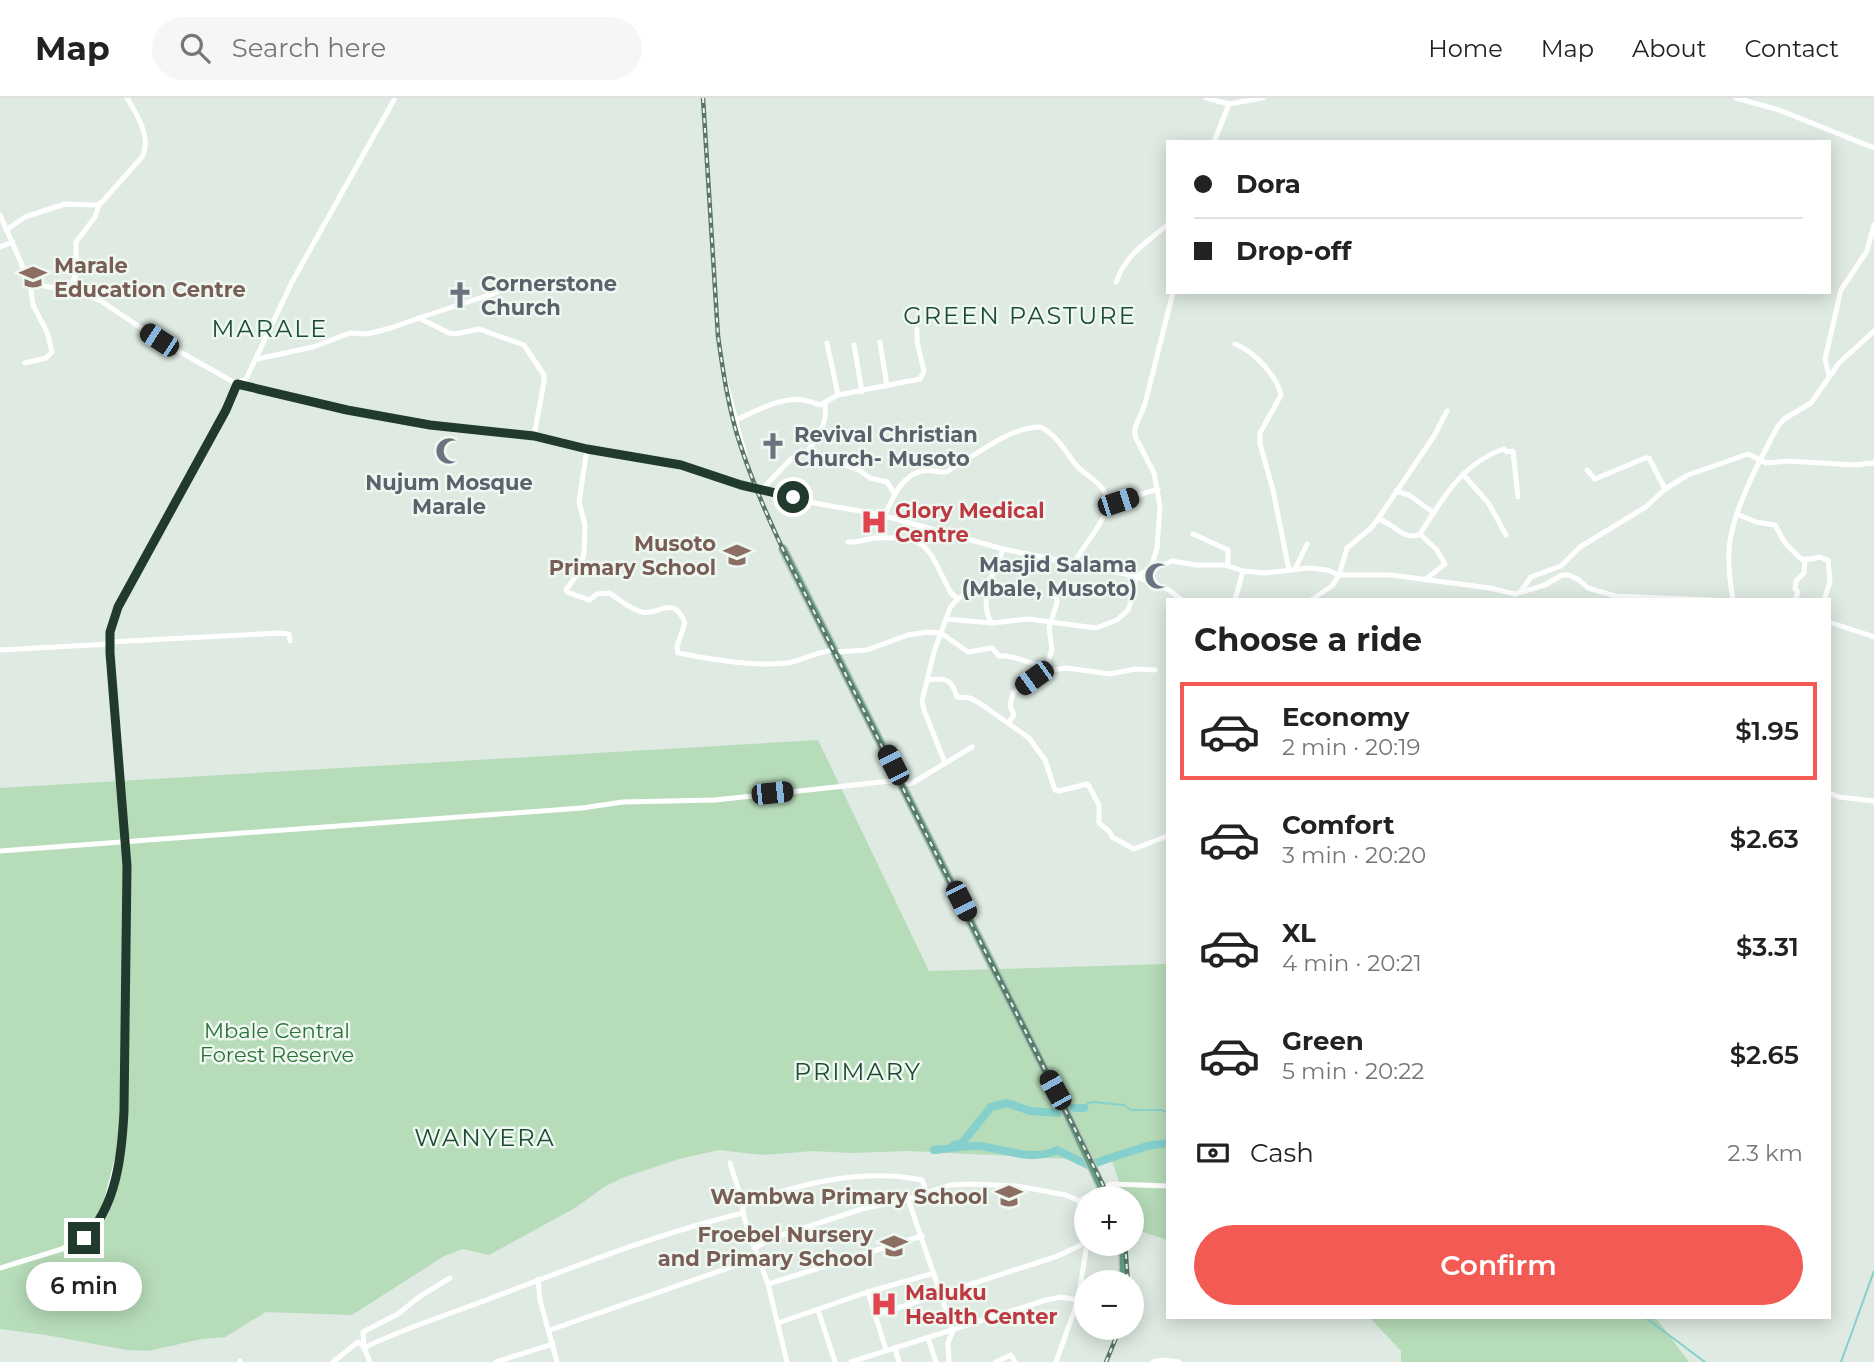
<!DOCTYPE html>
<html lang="en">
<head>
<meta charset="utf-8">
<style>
  :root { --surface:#fff; --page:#f6f6f6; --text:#222; --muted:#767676; --line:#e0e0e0; --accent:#f35a54 }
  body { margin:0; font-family:Montserrat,sans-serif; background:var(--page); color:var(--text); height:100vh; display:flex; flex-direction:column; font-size:26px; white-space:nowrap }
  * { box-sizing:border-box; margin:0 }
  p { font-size:23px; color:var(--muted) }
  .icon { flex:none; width:38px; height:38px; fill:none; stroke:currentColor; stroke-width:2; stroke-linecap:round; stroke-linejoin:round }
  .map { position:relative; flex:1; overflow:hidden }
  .drawer { position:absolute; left:1166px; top:500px; width:665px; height:721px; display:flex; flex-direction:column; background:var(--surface); border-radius:0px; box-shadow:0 4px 18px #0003 }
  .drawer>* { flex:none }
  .hud { position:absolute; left:1166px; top:42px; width:665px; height:154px; border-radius:0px; box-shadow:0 4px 18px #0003; display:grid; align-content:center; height:154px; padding:0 28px; background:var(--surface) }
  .fabs { position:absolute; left:1074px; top:1088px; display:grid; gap:14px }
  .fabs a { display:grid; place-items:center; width:70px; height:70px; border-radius:50%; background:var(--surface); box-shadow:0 4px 18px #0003; font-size:35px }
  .end { position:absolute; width:32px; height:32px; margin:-16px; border:9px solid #203a2d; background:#fff; box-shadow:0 0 0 4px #fff }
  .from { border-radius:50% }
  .bubble { position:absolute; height:49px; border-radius:24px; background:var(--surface); box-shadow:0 4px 18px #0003; font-size:23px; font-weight:600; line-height:49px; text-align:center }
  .car { position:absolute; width:21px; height:42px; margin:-21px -10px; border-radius:9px; box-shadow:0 0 5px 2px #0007; background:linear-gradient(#222 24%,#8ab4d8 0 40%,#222 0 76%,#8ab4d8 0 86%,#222 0) }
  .hud b { display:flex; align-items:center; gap:24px; height:66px; font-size:26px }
  .hud b+b { border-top:2px solid var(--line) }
  .hud i { width:18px; height:18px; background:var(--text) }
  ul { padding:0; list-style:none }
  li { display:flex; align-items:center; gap:21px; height:98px; margin:0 14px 10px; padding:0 14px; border:4px solid transparent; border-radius:0px }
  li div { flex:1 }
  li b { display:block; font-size:26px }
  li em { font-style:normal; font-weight:600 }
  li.active { border-color:var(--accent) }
  li>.icon { width:63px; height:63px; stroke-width:1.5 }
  h2 { padding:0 28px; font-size:32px; line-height:84px }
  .pay { display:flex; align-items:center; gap:18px; height:77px; padding:0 28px; font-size:26px }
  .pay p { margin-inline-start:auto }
  .primary-button { display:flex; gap:14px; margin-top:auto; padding:14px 28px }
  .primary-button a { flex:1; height:80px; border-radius:42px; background:var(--accent); color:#fff; font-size:28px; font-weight:600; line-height:80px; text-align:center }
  header { display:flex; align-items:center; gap:42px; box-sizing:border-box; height:98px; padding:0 35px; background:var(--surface); border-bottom:2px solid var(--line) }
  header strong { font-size:33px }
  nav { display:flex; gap:38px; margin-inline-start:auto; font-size:24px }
  .search { width:490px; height:63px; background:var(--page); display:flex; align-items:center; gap:18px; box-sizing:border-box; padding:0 24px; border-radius:38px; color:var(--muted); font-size:26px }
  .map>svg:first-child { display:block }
  .green { fill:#b7dcb9 }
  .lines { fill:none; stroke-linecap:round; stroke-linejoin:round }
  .stream { stroke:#85d0cc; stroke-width:2 }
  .river { stroke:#85d0cc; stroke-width:8 }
  .major-casing { stroke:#bcc4c0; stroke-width:10 }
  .minor { stroke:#fff; stroke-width:5 }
  .major { stroke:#62a083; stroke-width:7 }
  .rail-casing { stroke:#5a7668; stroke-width:4.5 }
  .rail { stroke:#eff7f1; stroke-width:2; stroke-dasharray:5; stroke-linecap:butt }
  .route { stroke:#203a2d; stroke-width:9 }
  .labels { text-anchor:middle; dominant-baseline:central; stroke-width:5; stroke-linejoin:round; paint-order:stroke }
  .education-label { font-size:21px; font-weight:bold; fill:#785e54; stroke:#eff7f1; text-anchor:end }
  .worship-label { font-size:21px; font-weight:bold; fill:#5b616d; stroke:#eff7f1; text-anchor:start }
  .health-label { font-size:21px; font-weight:bold; fill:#be3a42; stroke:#eff7f1; text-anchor:start }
  .park-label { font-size:21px; fill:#2a7137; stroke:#eff7f1 }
  .quarter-label { font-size:24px; letter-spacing:2px; fill:#1c4c36; stroke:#eff7f1 }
</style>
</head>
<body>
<header>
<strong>Map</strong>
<div class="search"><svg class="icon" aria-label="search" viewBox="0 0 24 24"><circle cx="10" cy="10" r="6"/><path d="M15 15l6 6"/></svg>Search here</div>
<nav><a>Home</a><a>Map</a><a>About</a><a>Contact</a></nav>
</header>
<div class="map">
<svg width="1874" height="1264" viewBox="0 0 1874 1264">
  <rect width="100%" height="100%" fill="#deeae2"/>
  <g class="green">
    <path d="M818 642 929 873 1167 866V1142L1137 1132 1132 1120V1101H1125L1112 1063 909 1053 851 1055 813 1053 763 1057 719 1052 679 1061 622 1080 604 1089 575 1110 489 1157 463 1151 444 1158 352 1217 266 1214 225 1239 202 1241 148 1253 127 1252 46 1237 0 1231V690Z"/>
    <path d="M1370 1220H1656L1689 1264H1401V1253Z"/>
  </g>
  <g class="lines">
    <g class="stream">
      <path d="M1084 1010 1088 1005 1093 1004 1124 1007 1131 1012H1162L1167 1015"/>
      <path d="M1646 1220 1705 1264"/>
      <path d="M1841 1264 1874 1173"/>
    </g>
    <g class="river">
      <path d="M954 1047 962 1045 991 1009 1007 1005 1030 1013 1058 1015 1068 1010H1084"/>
      <path d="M934 1052C948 1051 965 1047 979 1048 1005 1051 1033 1064 1057 1052L1090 1068C1108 1059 1125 1056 1144 1049 1152 1046 1160 1047 1167 1045"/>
    </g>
    <defs>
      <g id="major">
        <path d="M783 451 1067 1016 1107 1101"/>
        <path d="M1123 1146 1124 1185"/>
      </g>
    </defs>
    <use href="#major" class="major-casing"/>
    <g class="minor">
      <path d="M1206 0 1229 6"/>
      <path d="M1736 0 1779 12 1874 50"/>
      <path d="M1214 44 1229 6 1263 0"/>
      <path d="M0 117 30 185 80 195 101 203 159 242 237 286 347 312 430 327 534 338 587 351 681 367 741 387 819 406 878 416 1003 451 1135 478 1169 492 1182 502"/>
      <path d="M6 132 25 119 65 106 97 107 102 104 142 59C152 41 137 16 127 0"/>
      <path d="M0 149 13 144"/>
      <path d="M1116 184C1127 155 1145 146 1167 127"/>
      <path d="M69 193 76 176V144L95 119 99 107"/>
      <path d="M419 220 495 195 514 185"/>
      <path d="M880 244 887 288"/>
      <path d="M827 245 838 297"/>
      <path d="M1235 246C1253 253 1276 276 1281 297L1260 335V346L1273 392 1289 472"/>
      <path d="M854 247 862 294"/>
      <path d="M257 261 313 249 350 235 367 236 391 230 419 220 449 235 456 236 479 231 524 247 544 277V284L534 338"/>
      <path d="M25 265 46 260 52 254 47 234 33 207 30 185"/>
      <path d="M1829 278 1825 261 1841 192 1867 153 1874 127"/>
      <path d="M725 282 745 357"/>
      <path d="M736 322C756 313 780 299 803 302 809 303 814 305 820 307L838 297 920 281 924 273 917 244V231"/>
      <path d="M587 351 579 404 585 427 584 456 578 475 566 492 567 494 589 502 597 496 609 495C621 502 629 511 642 514 660 518 673 495 685 525L677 548 678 555C712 561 752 569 787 565 804 562 818 553 835 552"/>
      <path d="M807 354C818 339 828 325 825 306"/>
      <path d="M1587 372 1595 381 1645 360H1649L1665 391"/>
      <path d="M1463 376 1489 406 1506 437"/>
      <path d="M762 391 791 361 807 354 859 372 870 380 887 384 895 396"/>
      <path d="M1396 393 1409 397 1434 415"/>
      <path d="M1107 407 1158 391"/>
      <path d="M1737 416 1756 424 1775 427 1785 445 1801 461H1812L1819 459 1828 462 1830 484 1824 502"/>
      <path d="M884 419C892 401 902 376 923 373 932 371 937 375 946 374 973 360 1008 329 1040 329 1057 336 1065 354 1077 368 1085 377 1098 382 1104 393 1116 416 1083 446 1074 465"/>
      <path d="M1378 421 1434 338 1447 313"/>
      <path d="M1193 436 1228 452V468"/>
      <path d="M848 444C857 445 866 441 875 440 932 437 927 451 951 495L957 500"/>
      <path d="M1151 470 1157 450 1160 408 1154 375 1135 338V330L1145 306 1173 194"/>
      <path d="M1295 471 1307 446"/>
      <path d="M1426 481 1445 466 1437 452 1420 436C1442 401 1462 365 1504 351L1507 354 1513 353 1518 399"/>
      <path d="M989 483C986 496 983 514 992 525"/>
      <path d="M1521 493 1531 479 1561 468 1580 449 1647 408 1665 391 1688 377 1748 356 1766 365 1788 363 1854 367 1874 365"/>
      <path d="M1235 502 1243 473"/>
      <path d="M1311 502 1332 488 1339 477 1347 450 1371 430 1378 421C1394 425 1404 444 1420 436"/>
      <path d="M1733 502C1730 484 1727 461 1730 443 1735 408 1761 360 1778 328L1784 321 1811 305 1839 265 1874 233"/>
      <path d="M1795 502 1798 494 1795 491 1796 483 1804 475 1805 462"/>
      <path d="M946 521 992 525 1028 521 1096 530 1117 522 1128 512 1135 492V478L1172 463 1196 467H1225L1243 473 1265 475 1308 470 1327 472 1339 477H1391L1490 490 1515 496 1545 487 1562 477H1569L1579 482 1588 490 1615 498 1713 502"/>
      <path d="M1829 524 1874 539"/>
      <path d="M110 544 280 535 289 536 290 543"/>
      <path d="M0 552 110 546"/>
      <path d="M836 554 867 552 908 537 928 534 941 535 968 554 992 550 999 558C1016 556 1028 568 1045 566L1050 572"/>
      <path d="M1047 567 1052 551 1049 530 1057 505 1056 494"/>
      <path d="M928 582C945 579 952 581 957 599L970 600 981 606 1029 640 1045 662 1055 692 1059 693 1087 686 1089 688 1099 707V725L1110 734 1112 739 1134 751 1167 738"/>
      <path d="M1008 625 1014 617 1010 608 1013 595 1034 580 1050 572 1067 570 1110 576 1135 571 1155 572"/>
      <path d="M945 665 924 612 922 603 934 554 950 510C962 492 977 496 988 483 996 475 999 461 1003 451"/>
      <path d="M1829 695 1839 699 1874 703"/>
      <path d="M0 753 582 710 623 704 715 702 891 683 909 686 914 684 972 649"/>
      <path d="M730 1065 743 1106V1115L747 1129 768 1186 787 1264"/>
      <path d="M908 1101 953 1232 948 1245 949 1264"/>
      <path d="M1079 1103 1111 1086 1167 1088"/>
      <path d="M743 1106C754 1100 768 1097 780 1094 826 1080 874 1072 922 1082L927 1095"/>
      <path d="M755 1150 770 1141 862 1111 908 1101 950 1087 969 1086 1017 1088 1066 1097 1079 1103 1087 1128"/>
      <path d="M0 1170 62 1151 90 1134 104 1112 121 1046 127 923V768L110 555 113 522 226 312 237 286 246 281 292 184 395 0"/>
      <path d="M538 1181 540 1202 557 1264"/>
      <path d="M768 1186 922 1138"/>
      <path d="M868 1194 886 1252"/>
      <path d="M818 1212 835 1264"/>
      <path d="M876 1217 1058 1158 1087 1144"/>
      <path d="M778 1225 868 1194 934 1175"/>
      <path d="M550 1232 757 1160"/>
      <path d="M928 1240 936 1264"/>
      <path d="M364 1250C406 1229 451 1216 494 1199 574 1169 659 1135 743 1115"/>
      <path d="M895 1250 899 1264"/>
      <path d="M240 1263V1264"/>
      <path d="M333 1264 358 1244 363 1248"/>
      <path d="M370 1264 364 1250 363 1234 398 1216 419 1199 450 1180"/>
      <path d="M496 1264 553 1246"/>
      <path d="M851 1264 1046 1202 1061 1199 1078 1202"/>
      <path d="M996 1264 1011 1257 1015 1264"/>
      <path d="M1056 1264 1078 1202 1087 1146"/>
      <path d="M1153 1264 1162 1262 1179 1264"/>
    </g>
    <use href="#major" class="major"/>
    <defs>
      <g id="rail">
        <path d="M703 0 718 238C723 274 729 314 741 349 754 388 771 427 789 464L1110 1101"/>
        <path d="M1125 1146 1128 1185"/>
        <path d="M1106 1264 1120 1230"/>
      </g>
    </defs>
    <use href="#rail" class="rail-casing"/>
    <use href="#rail" class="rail"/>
  </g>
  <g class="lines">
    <path class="route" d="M84 1140C117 1110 122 1054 124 1013L127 768 110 555V534L118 509 226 312 237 286 347 312 430 327 534 338 587 351 681 367 741 387 793 399"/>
  </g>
  <defs>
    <symbol id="school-bare" viewBox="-9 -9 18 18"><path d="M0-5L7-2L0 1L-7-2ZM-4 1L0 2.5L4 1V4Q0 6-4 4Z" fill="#8d6e63" stroke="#eff7f1" stroke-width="2.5" paint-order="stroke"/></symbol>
    <symbol id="church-bare" viewBox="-9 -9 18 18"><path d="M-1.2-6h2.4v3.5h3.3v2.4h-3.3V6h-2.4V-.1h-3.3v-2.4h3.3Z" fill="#6b7280" stroke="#eff7f1" stroke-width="2.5" paint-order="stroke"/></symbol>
    <symbol id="mosque-bare" viewBox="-9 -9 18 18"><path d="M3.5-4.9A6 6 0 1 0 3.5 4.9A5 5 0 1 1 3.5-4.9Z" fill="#6b7280" stroke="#eff7f1" stroke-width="2.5" paint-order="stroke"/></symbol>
    <symbol id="hospital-bare" viewBox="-9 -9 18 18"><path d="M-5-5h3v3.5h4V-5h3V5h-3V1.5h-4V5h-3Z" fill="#e0444e" stroke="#eff7f1" stroke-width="2.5" paint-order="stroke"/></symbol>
  </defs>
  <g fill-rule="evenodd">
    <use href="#school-bare" x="14" y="160" width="38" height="38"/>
    <use href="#church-bare" x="441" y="178" width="38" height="38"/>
    <use href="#church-bare" x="754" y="329" width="38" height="38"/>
    <use href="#mosque-bare" x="430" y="334" width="38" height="38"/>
    <use href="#hospital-bare" x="855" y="405" width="38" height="38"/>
    <use href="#school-bare" x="718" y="438" width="38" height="38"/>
    <use href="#mosque-bare" x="1139" y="459" width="38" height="38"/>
    <use href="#school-bare" x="990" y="1079" width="38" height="38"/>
    <use href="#school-bare" x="875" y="1129" width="38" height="38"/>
    <use href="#hospital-bare" x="865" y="1187" width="38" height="38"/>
  </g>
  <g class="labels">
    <g class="education-label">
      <text x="54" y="167" text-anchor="start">Marale<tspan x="54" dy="24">Education Centre</tspan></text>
      <text x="716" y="445">Musoto<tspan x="716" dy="24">Primary School</tspan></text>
      <text x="988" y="1098">Wambwa Primary School</text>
      <text x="873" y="1136">Froebel Nursery<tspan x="873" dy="24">and Primary School</tspan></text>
    </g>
    <g class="worship-label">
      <text x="481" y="185">Cornerstone<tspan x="481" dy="24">Church</tspan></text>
      <text x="794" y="336">Revival Christian<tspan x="794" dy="24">Church- Musoto</tspan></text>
      <text x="449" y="384" text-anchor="middle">Nujum Mosque<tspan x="449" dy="24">Marale</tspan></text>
      <text x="1137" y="466" text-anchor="end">Masjid Salama<tspan x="1137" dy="24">(Mbale, Musoto)</tspan></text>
    </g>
    <g class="health-label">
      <text x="895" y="412">Glory Medical<tspan x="895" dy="24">Centre</tspan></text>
      <text x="905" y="1194">Maluku<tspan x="905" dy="24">Health Center</tspan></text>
    </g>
    <g class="park-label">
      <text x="277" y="932">Mbale Central<tspan x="277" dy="24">Forest Reserve</tspan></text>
    </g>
    <g class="quarter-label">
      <text x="1020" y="217">GREEN PASTURE</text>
      <text x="270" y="230">MARALE</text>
      <text x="858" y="973">PRIMARY</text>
      <text x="485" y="1039">WANYERA</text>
    </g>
  </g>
</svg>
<div class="fabs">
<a>+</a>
<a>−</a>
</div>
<i class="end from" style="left:793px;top:399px"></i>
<i class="end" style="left:84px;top:1140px"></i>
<div class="bubble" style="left:26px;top:1164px;width:116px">6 min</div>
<i class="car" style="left:159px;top:242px;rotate:303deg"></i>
<i class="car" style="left:1118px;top:404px;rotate:72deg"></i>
<i class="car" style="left:1034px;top:580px;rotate:234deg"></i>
<i class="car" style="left:893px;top:667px;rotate:333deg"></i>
<i class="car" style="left:772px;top:695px;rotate:84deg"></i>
<i class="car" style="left:961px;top:803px;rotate:153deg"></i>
<i class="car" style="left:1055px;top:992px;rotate:331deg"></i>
<div class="hud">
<b><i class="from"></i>Dora</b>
<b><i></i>Drop-off</b>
</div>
<section class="drawer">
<h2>Choose a ride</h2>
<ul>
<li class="active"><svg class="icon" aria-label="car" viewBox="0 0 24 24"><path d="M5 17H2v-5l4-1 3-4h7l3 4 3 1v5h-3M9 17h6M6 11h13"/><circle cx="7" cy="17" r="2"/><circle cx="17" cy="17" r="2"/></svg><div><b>Economy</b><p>2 min · 20:19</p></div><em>$1.95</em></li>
<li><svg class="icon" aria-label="car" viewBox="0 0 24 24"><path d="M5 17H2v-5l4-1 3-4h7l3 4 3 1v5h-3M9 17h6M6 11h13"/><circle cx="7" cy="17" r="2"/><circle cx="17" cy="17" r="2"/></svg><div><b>Comfort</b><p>3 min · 20:20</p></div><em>$2.63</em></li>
<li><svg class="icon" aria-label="car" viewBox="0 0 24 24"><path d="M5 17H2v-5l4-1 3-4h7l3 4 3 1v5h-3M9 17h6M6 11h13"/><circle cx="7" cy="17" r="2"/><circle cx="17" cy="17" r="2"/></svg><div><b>XL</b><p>4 min · 20:21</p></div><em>$3.31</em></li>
<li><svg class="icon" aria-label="car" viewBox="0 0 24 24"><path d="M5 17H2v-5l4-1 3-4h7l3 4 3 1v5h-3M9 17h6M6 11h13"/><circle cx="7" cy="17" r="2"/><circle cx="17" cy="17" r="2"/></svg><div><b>Green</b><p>5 min · 20:22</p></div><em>$2.65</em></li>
</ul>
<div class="pay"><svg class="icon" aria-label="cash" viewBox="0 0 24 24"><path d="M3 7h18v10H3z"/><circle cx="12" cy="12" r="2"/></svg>Cash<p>2.3 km</p></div>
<div class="primary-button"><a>Confirm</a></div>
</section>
</div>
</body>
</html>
